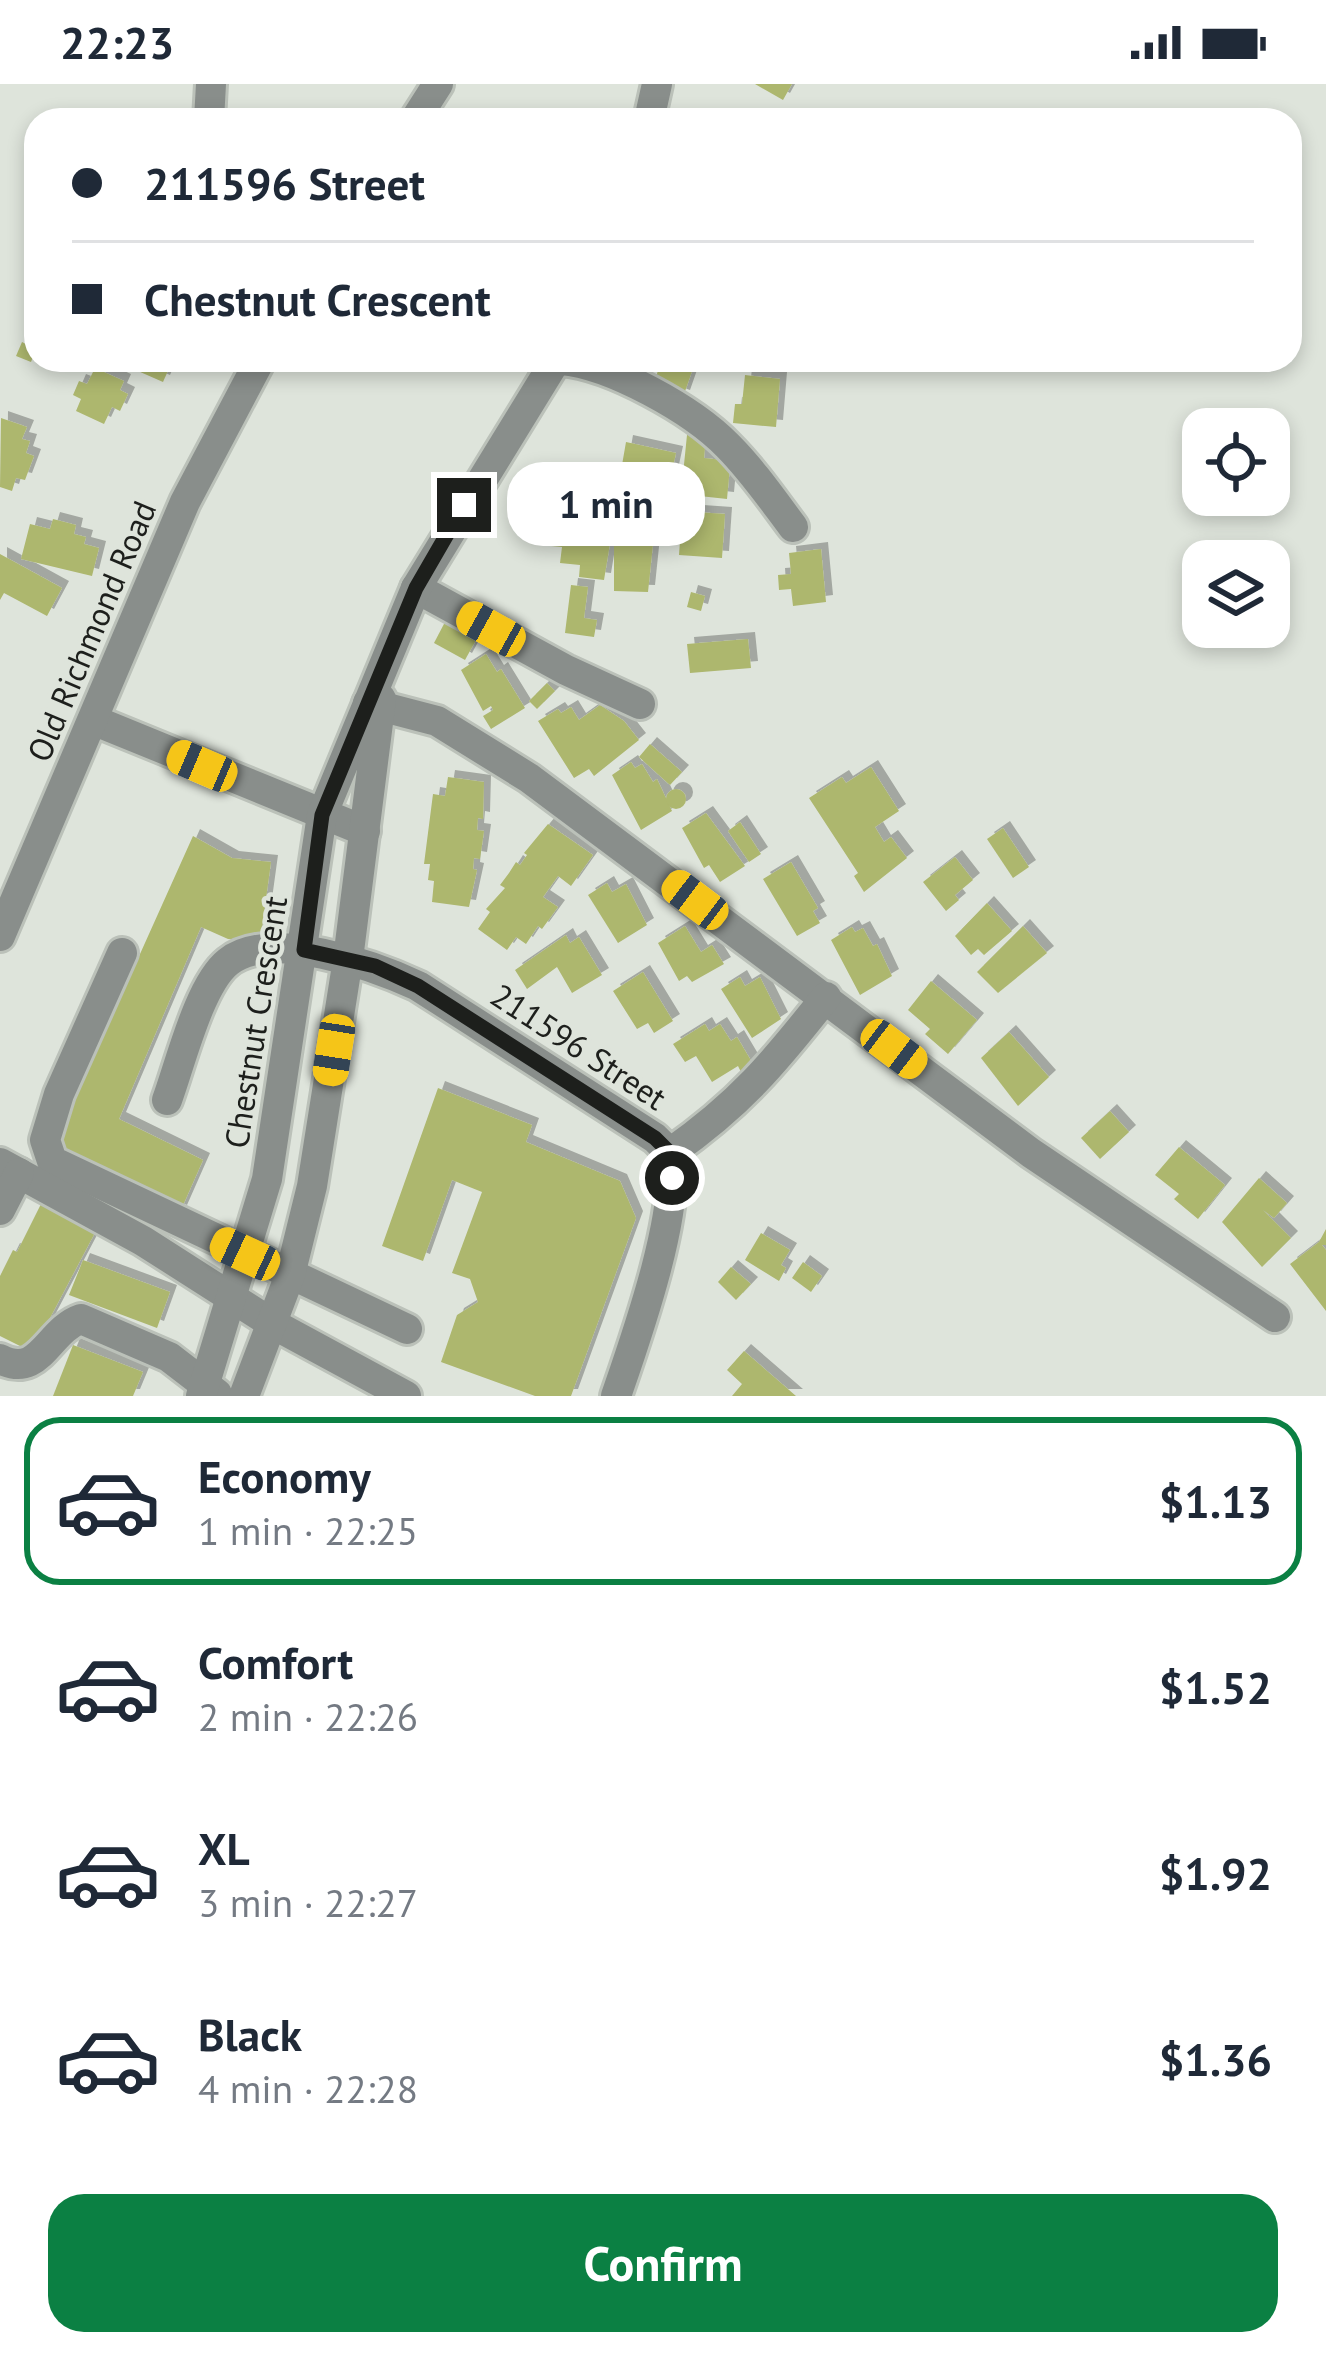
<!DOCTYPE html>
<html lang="en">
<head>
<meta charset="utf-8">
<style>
  :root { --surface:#fff; --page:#f6f6f7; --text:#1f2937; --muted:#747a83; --line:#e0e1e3; --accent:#0b8043 }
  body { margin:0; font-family:"PT Sans",sans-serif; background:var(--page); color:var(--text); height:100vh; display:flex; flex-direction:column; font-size:45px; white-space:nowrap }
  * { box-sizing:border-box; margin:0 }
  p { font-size:39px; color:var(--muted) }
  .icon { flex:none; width:66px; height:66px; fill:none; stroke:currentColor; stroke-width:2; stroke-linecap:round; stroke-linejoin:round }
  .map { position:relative; height:1312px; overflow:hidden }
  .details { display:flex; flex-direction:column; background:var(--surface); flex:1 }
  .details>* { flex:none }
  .guide { position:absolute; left:24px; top:24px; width:1278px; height:264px; border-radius:36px; box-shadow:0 6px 18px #0003; display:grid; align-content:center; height:264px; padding:0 48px; background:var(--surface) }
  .controls { position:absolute; left:1182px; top:324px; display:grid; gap:24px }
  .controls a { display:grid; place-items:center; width:108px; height:108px; border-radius:24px; background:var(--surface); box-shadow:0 6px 18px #0003; font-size:60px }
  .end { position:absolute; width:54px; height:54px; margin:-27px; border:15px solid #1d1f1c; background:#fff; box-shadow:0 0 0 6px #fff }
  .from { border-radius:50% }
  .bubble { position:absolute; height:84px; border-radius:36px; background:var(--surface); box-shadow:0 6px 18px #0003; font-size:39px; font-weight:700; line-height:84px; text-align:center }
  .car { position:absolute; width:36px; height:72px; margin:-36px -18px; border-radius:15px; box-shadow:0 0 9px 3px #0007; background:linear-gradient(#f5c518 24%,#345 0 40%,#f5c518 0 76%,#345 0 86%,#f5c518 0) }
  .guide b { display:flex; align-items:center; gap:42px; height:114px; font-size:45px }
  .guide b+b { border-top:3px solid var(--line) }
  .guide i { width:30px; height:30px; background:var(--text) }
  ul { padding:21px 0 0; list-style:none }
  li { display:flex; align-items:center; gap:36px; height:168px; margin:0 24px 18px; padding:0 24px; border:6px solid transparent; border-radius:36px }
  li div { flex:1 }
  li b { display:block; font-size:45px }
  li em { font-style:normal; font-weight:700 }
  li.current { border-color:var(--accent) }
  li>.icon { width:108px; height:108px; stroke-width:1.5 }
  .button { display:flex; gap:24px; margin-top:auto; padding:24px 48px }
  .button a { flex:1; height:138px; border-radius:36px; background:var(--accent); color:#fff; font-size:48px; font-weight:700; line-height:138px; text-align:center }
  .status { display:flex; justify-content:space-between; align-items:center; height:84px; padding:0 60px; background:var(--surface); direction:ltr }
  .status svg { height:33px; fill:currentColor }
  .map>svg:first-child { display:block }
  .building { fill:#adb76e; filter:url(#shadow) }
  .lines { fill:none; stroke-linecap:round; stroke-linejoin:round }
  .minor-casing { stroke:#bbc1b9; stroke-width:36 }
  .minor { stroke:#898e8b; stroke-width:30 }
  .route { stroke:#1d1f1c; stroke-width:15 }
  .labels { text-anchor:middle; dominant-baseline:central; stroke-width:9; stroke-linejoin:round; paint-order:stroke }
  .street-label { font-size:33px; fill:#1d1f1c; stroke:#dee4db }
</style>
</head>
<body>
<div class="status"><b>22:23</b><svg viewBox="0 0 49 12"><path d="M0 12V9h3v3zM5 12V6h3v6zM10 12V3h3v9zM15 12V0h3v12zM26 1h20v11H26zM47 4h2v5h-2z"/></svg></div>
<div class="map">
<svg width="1326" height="1312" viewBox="0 0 1326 1312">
  <defs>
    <filter id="shadow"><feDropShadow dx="7" dy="-7" stdDeviation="0" flood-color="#0004"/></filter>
  </defs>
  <rect width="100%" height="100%" fill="#dee4db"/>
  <g class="building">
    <path d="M755 0H792L783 16Z"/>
    <path d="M22 258 36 265 31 278 16 272Z"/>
    <path d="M124 276H170L171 280 163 298 122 280Z"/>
    <path d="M650 276H696L683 313 664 306 668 297 656 293 660 280Z"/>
    <path d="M95 284 124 297 120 306 128 310 120 327 112 323 104 340 76 327 81 315 73 311 79 297 87 300Z"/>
    <path d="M745 291 780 295 776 343 733 339 735 320H742Z"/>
    <path d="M1 334 27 343 22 355 30 357 26 369 34 372 25 396 16 394 12 407 0 403Z"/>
    <path d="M687 351 706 353 704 374 722 376V381L730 382 727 415 681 410Z"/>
    <path d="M626 358 676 369 669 401 651 398 642 441 619 437 621 429 614 427Z"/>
    <path d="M552 421 603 426 602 439 613 441 604 496 579 493 580 481 560 479 562 463 541 461 545 433 551 434Z"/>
    <path d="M682 427 725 430 722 474 679 471Z"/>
    <path d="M53 435 76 441 74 450 86 453 84 460 99 464 92 492 21 475 30 440 50 445Z"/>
    <path d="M614 459 653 460 648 508 614 507Z"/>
    <path d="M821 465 826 518 793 522 791 505 779 506 778 491 791 490 789 469Z"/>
    <path d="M0 470 62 504 47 532 4 509 0 516Z"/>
    <path d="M571 501 588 503 584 534 597 536 594 553 565 549Z"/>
    <path d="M691 508 705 512 701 527 687 523Z"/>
    <path d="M445 538 476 556 465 576 434 559Z"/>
    <path d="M748 555 751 584 690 589 687 560Z"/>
    <path d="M486 570 497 588 501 585 525 624 491 645 483 632 493 626 491 622 483 627 461 586Z"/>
    <path d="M547 599 555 607 537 625 529 617Z"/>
    <path d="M600 621 624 637 639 656 594 692 589 685 574 694 538 637 558 625 561 629 571 623 579 636Z"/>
    <path d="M650 660 682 688 670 701 639 673Z"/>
    <path d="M631 678 635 684 642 680 653 698 657 695 672 727 641 746 612 691Z"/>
    <path d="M871 683 899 727 875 743 884 758 891 753 907 774 864 808 854 792 858 789 809 714 842 693 846 699Z"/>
    <path d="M448 693 484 698 483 735 478 734 477 746 484 747 480 775 474 774 473 785 477 786 469 823 432 818 434 797 428 796 430 780H424L433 710 445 712Z"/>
    <circle cx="676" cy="715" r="10"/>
    <path d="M706 729 745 782 720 798 709 781 704 784 682 744Z"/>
    <path d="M740 738 761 770 749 778 728 747Z"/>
    <path d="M548 740 593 771 571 802 558 792 543 813 558 823 542 845 538 842 526 860 516 853 507 866 478 845 490 828 486 825 505 804 500 801 509 789 516 778 520 781 527 771 524 769Z"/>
    <path d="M1003 744 1029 783 1013 794 987 755Z"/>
    <path d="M193 752 232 774 271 778 260 858 228 855 201 843 119 1035 203 1076 180 1128 52 1066Z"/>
    <path d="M955 773 973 796 955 811 959 816 946 827 923 798Z"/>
    <path d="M791 778 818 824 813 827 820 839 797 852 763 795Z"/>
    <path d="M607 799 612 808 626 800 647 841 618 859 588 811Z"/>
    <path d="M987 819 1012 847 984 871 978 865 971 871 955 852Z"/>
    <path d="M685 842 701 868 712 861 724 880 692 898 687 892 679 897 658 859Z"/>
    <path d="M1023 842 1047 869 998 909 977 888Z"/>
    <path d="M852 843 855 848 863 844 873 862 877 860 892 892 860 911 831 856Z"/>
    <path d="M566 851 570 859 579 853 602 891 572 909 557 883 527 905 515 886Z"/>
    <path d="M643 888 673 937 654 949 648 939 637 945 613 907Z"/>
    <path d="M740 893 745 902 760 893 781 935 752 954 721 905Z"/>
    <path d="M931 897 977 936 948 970 925 950 930 945 908 926Z"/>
    <path d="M705 940 709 947 720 940 731 957 737 953 753 980 741 988 738 982 712 998 696 972 685 978 673 960Z"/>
    <path d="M1009 948 1049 993 1018 1022 981 974Z"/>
    <path d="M438 1004 532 1041 526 1058 620 1097 636 1134 571 1312H535L441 1278 457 1231 478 1218 470 1195 452 1189 482 1108 452 1096 423 1177 382 1162Z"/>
    <path d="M1110 1027 1129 1048 1100 1075 1081 1054Z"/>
    <path d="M1179 1063 1225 1101 1198 1135 1174 1115 1179 1110 1155 1091Z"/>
    <path d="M1259 1094 1287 1119 1274 1134 1263 1126 1291 1154 1262 1183 1222 1138Z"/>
    <path d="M44 1114 99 1141 32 1268 0 1252V1192L13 1166 17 1168Z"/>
    <path d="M1326 1145V1161H1322L1326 1166V1227L1290 1180 1319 1158Z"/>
    <path d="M761 1149 790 1166 781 1181 786 1184 779 1197 745 1176Z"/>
    <path d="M83 1176 170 1208 157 1244 69 1211Z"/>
    <path d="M803 1178 822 1192 811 1208 792 1194Z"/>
    <path d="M731 1183 751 1200 736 1216 718 1198Z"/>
    <path d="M73 1261 143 1288 133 1312H53Z"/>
    <path d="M744 1267 796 1312H732L742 1300 727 1286Z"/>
  </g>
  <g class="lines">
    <defs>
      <g id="minor">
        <path d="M209 36 211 0"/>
        <path d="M415 36 438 0"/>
        <path d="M649 36 657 0"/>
        <path d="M561 276C611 280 693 326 728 362 752 386 772 415 793 443"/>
        <path d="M416 504 566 586 640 620"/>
        <path d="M368 619 437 637 529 694 1031 1069 1275 1233"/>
        <path d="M93 636 365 747"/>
        <path d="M0 852 185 418 260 276"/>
        <path d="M122 869 59 1010 45 1056 52 1077 407 1245"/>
        <path d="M167 1016C180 981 199 901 228 878 270 844 375 882 418 902L655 1054 670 1069C681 1127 636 1254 616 1312"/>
        <path d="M670 1069C740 1020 774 979 826 913"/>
        <path d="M0 1079 143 1157 273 1240 406 1312"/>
        <path d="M0 1126 19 1089"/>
        <path d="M0 1275C40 1296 48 1246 81 1235L169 1273 217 1310"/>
        <path d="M201 1312 267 1095 322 731 416 504 556 276"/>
        <path d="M244 1312 290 1191 312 1102 348 875 381 615"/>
      </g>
    </defs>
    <use href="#minor" class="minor-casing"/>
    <use href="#minor" class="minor"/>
  </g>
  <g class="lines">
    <path class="route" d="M464 421 416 504 322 731 304 866 375 882 418 902 655 1054 670 1069 672 1094"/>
  </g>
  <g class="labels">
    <g class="street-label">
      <text transform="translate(91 547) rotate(-67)">Old Richmond Road</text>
      <text transform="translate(255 938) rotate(-81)">Chestnut Crescent</text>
      <text transform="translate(579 962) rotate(33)">211596 Street</text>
    </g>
  </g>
</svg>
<div class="controls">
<a><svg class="icon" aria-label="locate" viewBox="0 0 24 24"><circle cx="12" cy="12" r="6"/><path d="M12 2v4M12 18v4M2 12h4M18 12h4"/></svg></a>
<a><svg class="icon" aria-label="layers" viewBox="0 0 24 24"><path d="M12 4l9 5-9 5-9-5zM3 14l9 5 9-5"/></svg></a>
</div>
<i class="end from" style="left:672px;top:1094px"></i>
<i class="end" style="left:464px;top:421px"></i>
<div class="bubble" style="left:507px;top:378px;width:198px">1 min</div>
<i class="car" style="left:491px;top:545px;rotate:299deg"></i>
<i class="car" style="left:202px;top:682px;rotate:293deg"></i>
<i class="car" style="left:695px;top:816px;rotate:307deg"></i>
<i class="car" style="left:894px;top:965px;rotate:127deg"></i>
<i class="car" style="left:334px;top:966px;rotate:189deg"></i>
<i class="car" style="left:245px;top:1170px;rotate:295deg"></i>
<div class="guide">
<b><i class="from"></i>211596 Street</b>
<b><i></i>Chestnut Crescent</b>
</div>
</div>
<section class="details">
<ul>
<li class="current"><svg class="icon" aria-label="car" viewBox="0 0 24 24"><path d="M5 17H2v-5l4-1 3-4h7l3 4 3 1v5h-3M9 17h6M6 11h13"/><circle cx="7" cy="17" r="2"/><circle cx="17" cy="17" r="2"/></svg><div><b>Economy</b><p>1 min · 22:25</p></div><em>$1.13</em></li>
<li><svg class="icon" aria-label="car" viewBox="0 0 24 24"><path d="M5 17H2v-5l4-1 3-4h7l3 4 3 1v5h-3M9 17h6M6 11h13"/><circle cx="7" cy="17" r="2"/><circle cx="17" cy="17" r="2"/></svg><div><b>Comfort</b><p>2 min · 22:26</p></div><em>$1.52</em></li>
<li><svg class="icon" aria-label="car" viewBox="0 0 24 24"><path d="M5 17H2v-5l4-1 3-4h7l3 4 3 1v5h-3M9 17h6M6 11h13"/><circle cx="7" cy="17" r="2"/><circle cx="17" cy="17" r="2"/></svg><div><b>XL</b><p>3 min · 22:27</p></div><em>$1.92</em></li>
<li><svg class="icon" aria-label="car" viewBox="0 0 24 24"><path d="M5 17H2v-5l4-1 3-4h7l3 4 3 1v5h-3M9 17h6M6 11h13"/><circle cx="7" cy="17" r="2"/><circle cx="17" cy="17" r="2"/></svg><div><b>Black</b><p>4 min · 22:28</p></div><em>$1.36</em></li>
</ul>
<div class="button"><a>Confirm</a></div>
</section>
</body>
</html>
